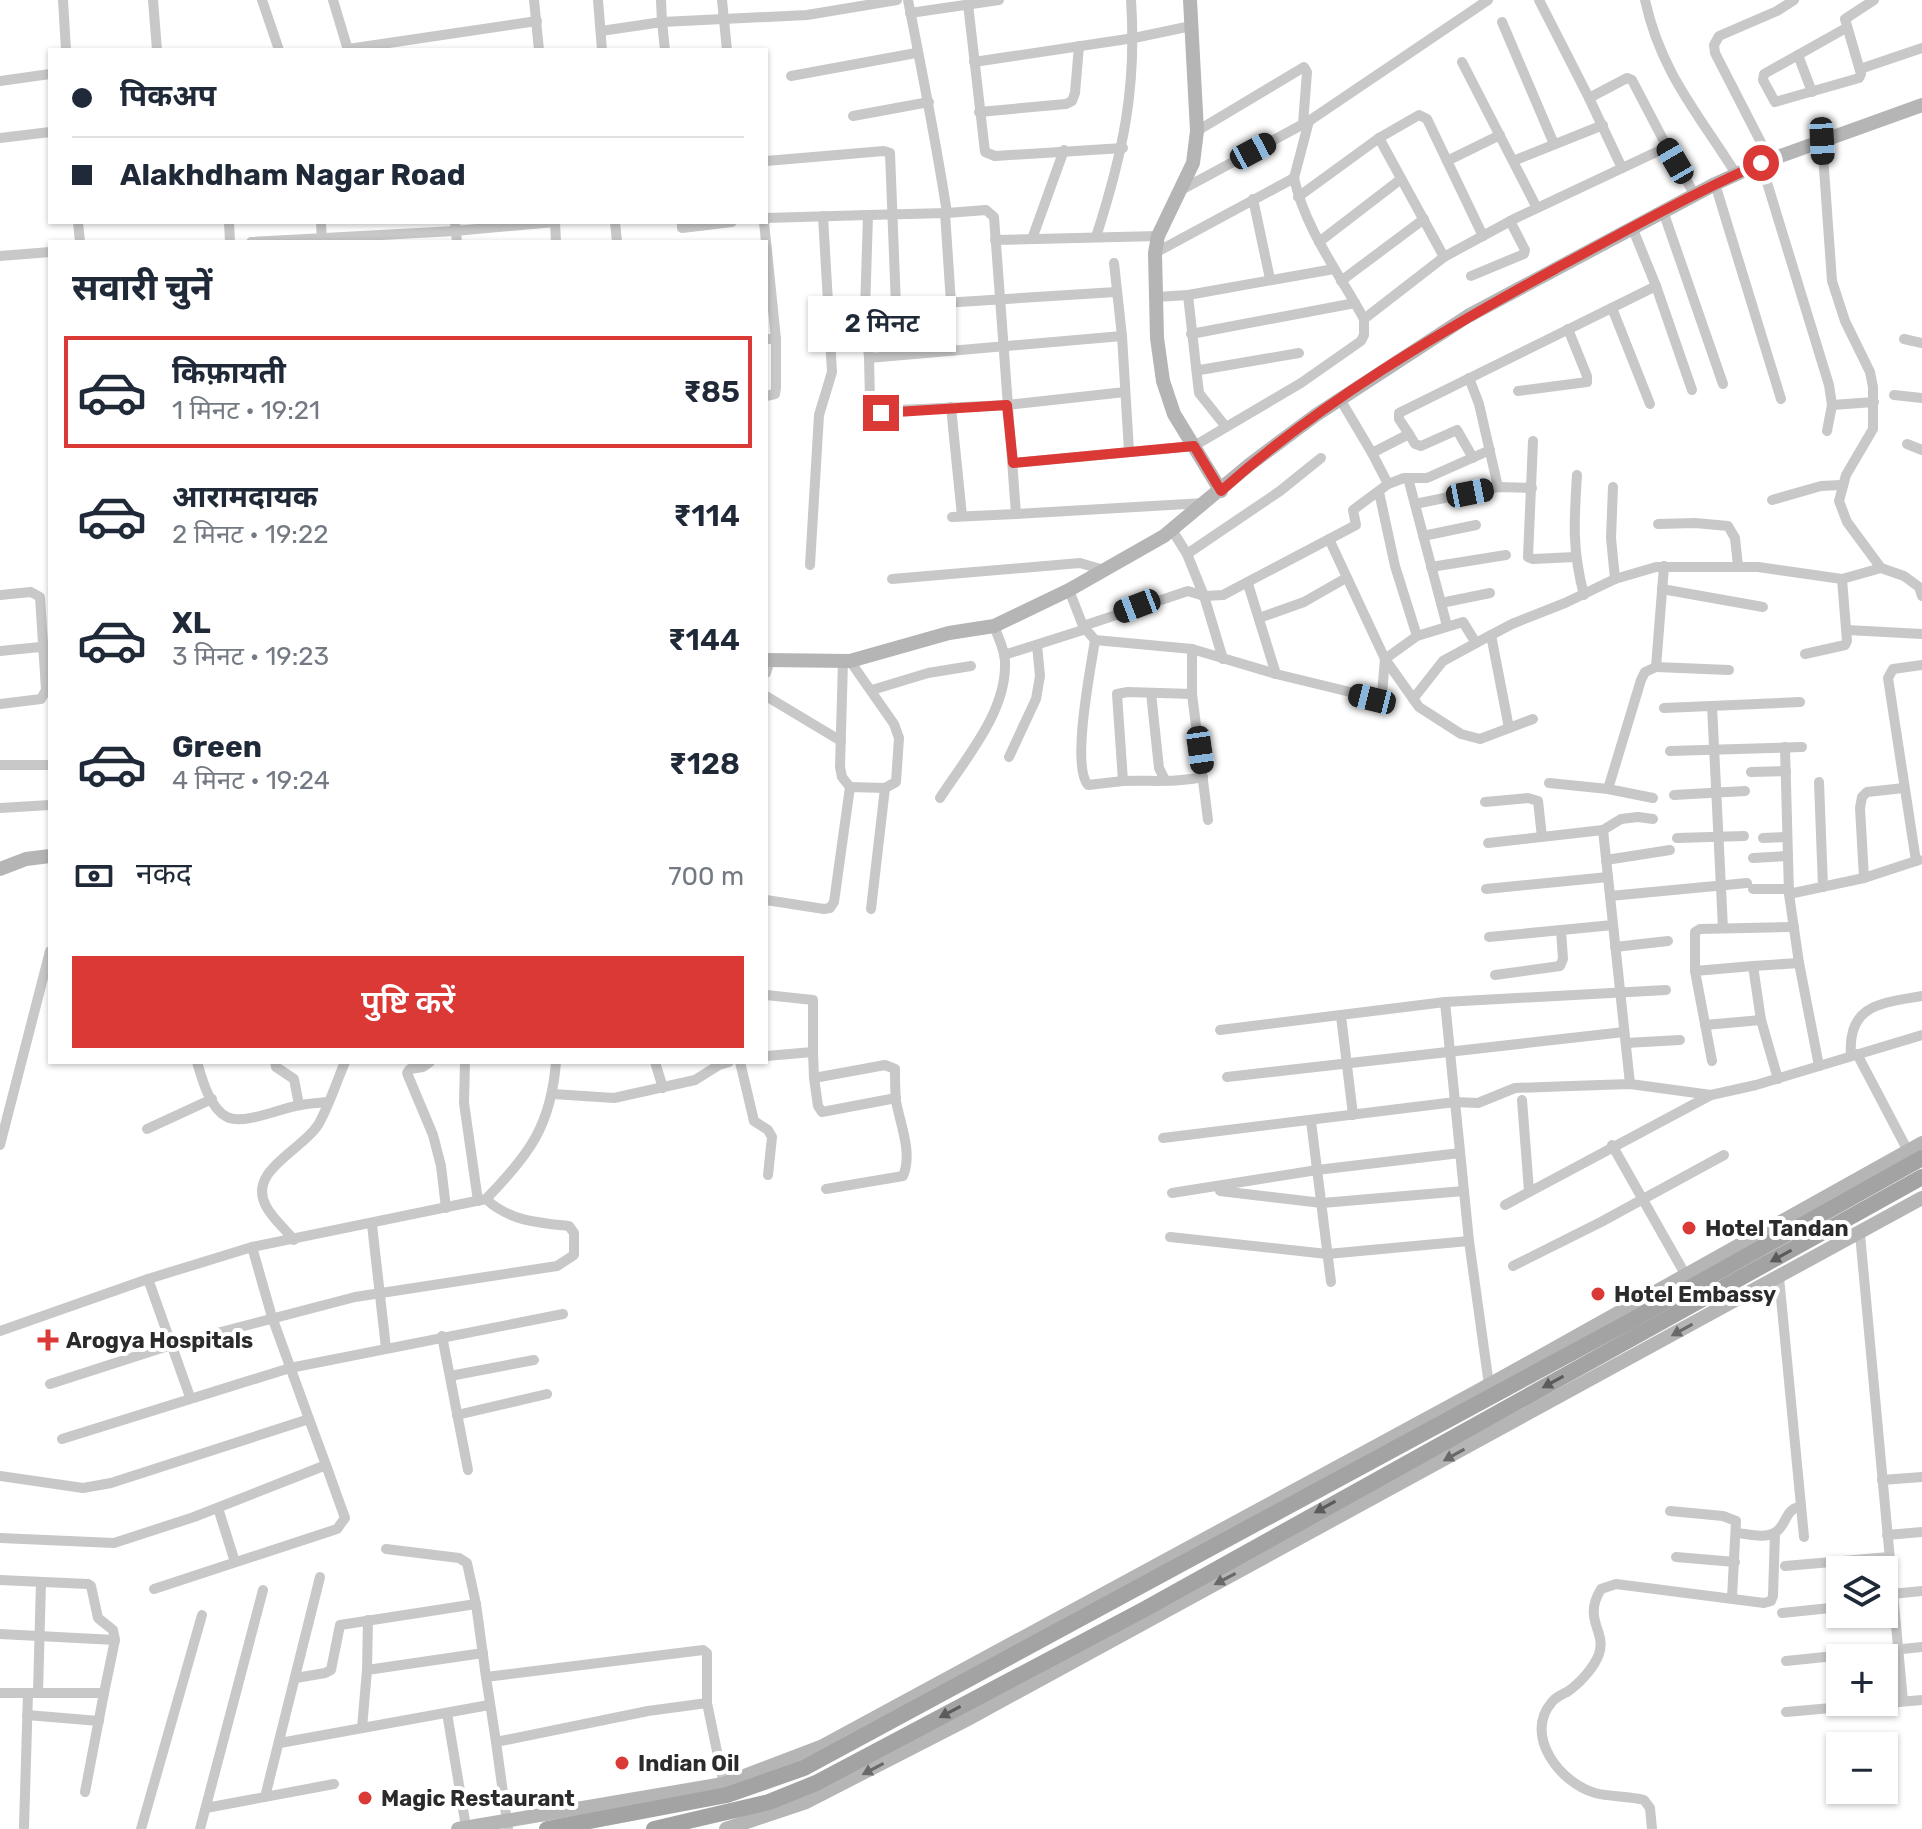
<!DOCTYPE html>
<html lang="hi">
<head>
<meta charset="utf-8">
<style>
  :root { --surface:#fff; --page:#f2f2f3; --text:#1f2937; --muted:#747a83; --line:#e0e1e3; --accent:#db3935 }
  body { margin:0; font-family:Rubik,"Noto Sans Devanagari",sans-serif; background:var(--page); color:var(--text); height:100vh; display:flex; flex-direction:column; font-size:30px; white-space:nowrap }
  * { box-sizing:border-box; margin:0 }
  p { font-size:26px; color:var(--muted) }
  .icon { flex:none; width:44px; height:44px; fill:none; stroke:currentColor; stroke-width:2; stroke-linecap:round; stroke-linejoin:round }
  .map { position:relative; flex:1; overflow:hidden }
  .panel { position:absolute; left:48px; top:240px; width:720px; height:824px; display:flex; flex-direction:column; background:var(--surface); border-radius:0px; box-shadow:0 2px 6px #0004 }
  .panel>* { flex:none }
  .top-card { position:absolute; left:48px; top:48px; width:720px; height:176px; border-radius:0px; box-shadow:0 2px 6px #0004; display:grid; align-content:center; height:176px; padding:0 24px; background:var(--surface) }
  .buttons { position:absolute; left:1826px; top:1556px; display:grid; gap:16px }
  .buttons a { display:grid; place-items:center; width:72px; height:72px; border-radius:0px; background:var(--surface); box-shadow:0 2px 6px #0004; font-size:40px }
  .end { position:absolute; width:36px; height:36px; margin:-18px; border:10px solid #db3935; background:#fff; box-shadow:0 0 0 4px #fff }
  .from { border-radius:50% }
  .bubble { position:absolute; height:56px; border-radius:0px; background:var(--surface); box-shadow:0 2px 6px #0004; font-size:26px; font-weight:600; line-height:56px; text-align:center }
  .car { position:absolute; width:24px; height:48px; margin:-24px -12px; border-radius:10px; box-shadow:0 0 6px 2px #0007; background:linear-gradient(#222 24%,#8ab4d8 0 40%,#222 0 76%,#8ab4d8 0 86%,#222 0) }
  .top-card b { display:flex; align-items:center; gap:28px; height:76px; font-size:30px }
  .top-card b+b { border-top:2px solid var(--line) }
  .top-card i { width:20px; height:20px; background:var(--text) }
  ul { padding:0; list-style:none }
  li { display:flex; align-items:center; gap:24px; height:112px; margin:0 16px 12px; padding:0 8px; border:4px solid transparent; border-radius:0px }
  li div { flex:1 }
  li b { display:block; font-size:30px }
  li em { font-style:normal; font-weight:600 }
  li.active { border-color:var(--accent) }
  li>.icon { width:72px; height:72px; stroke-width:1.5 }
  h2 { padding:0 24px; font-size:36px; line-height:96px }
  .pay { display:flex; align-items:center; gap:20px; height:88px; padding:0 24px; font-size:30px }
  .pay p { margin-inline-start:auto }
  .button { display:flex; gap:16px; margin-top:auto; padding:16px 24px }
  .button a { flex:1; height:92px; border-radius:0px; background:var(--accent); color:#fff; font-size:32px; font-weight:600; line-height:92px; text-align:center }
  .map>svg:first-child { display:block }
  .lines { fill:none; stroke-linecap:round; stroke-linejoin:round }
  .street { stroke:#c8c8c8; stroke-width:10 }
  .secondary { stroke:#b5b5b5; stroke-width:14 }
  .primary { stroke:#a3a3a3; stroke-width:16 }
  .oneway { fill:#5b5b5b }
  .oneway2 { fill:#696969 }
  .route { stroke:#db3935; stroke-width:10 }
  .poi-dot { fill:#db3935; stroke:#fff; stroke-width:3 }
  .labels { text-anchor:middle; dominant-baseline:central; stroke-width:8; stroke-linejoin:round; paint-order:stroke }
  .poi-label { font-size:22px; font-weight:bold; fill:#2b2b2b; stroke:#fff; text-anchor:start }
</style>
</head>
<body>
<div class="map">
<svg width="1922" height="1829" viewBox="0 0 1922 1829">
  <rect width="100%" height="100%" fill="#fff"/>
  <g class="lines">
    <g class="street">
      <path d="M63 0 66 50"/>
      <path d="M153 0 157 50"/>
      <path d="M262 0 279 50"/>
      <path d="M333 0 348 50"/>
      <path d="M534 0 539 50"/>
      <path d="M598 0 602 50"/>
      <path d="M661 0 662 22 807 15 897 0"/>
      <path d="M722 0 727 50"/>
      <path d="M1539 0 1589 98 1627 78 1632 80 1667 147"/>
      <path d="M1645 0C1661 73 1698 113 1736 174"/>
      <path d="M968 4 985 152 995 156 1123 148"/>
      <path d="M910 13 999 0"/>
      <path d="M1502 22 1554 144"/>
      <path d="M1846 28 1764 74 1763 80 1775 102 1859 78 1861 74 1845 19 1874 0"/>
      <path d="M601 31 662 22 665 50"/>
      <path d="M348 49 537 21"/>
      <path d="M1798 55 1812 92"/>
      <path d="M974 62 1134 38 1191 26"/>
      <path d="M1462 62 1537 208"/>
      <path d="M1860 69 1922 48"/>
      <path d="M791 76 916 53"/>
      <path d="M0 81 50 74"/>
      <path d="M1589 98 1622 168"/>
      <path d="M979 112 1066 104 1072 101 1075 93 1079 46"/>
      <path d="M853 116 929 102"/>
      <path d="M1197 131 1304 67 1307 72 1303 124"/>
      <path d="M0 138 50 132"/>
      <path d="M1379 138 1444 257"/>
      <path d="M1822 141 1832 281 1845 321 1870 372 1873 387V429L1846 475 1839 501 1847 522 1881 568 1904 576 1919 587 1922 596"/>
      <path d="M1770 160 1715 53 1714 45 1719 36 1777 11 1794 0"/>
      <path d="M766 161 884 151 890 153 896 306"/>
      <path d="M1447 161 1500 135"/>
      <path d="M1513 161 1603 125"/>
      <path d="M1761 163 1829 385 1832 405 1827 431"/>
      <path d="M1294 178 1309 121"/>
      <path d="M1715 184 1781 399"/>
      <path d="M1181 190 1309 121 1488 0"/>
      <path d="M1298 197 1379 138 1419 115 1427 119 1483 236"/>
      <path d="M1253 199 1270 279"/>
      <path d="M1663 211 1723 384"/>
      <path d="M945 213 951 303"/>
      <path d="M947 213 986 210 994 217 1016 514 1204 503"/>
      <path d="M868 215 947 213C936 141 922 71 908 0"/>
      <path d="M766 218 868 215 865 311 869 358 870 401 875 411 1007 405 1125 392"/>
      <path d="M78 222 80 242"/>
      <path d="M229 222 230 242"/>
      <path d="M321 222 322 242"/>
      <path d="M455 222 457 242"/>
      <path d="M555 222 556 242"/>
      <path d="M615 222 617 242"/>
      <path d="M682 222V228L732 222"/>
      <path d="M764 222 776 339H766"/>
      <path d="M1096 237C1123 153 1137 88 1131 0"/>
      <path d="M1032 239 1064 150"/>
      <path d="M995 240 1158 236"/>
      <path d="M251 242 455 231 555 222"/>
      <path d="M1319 242 1401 179"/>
      <path d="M1155 253 1294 178C1305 229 1339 273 1364 319"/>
      <path d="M0 256 50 252"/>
      <path d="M1471 276 1524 254 1525 250 1510 221"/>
      <path d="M1341 281 1424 219"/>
      <path d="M1656 286 1692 390"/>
      <path d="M1188 295 1196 367 1200 370 1299 353"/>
      <path d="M1156 297 1188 295 1334 269"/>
      <path d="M1612 308 1650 404"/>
      <path d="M865 311 896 306 1116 292"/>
      <path d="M1191 334 1355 303"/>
      <path d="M1122 336 1129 451"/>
      <path d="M1904 339 1922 343"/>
      <path d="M869 358 1122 336 1114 263"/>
      <path d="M1196 367 1199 393 1226 427"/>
      <path d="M1469 378 1479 404 1498 487"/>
      <path d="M1518 391 1587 382V376L1568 329"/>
      <path d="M1894 395 1922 398"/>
      <path d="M766 396 775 394 776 388V339"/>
      <path d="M1340 399 1372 453"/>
      <path d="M1832 405 1874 402"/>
      <path d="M951 407 962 516"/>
      <path d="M1409 434 1415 444 1421 446 1457 430 1473 458"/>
      <path d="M1533 441 1528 557 1533 559 1575 557"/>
      <path d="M1907 444 1922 450"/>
      <path d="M1013 463 1194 446 1301 383 1361 341 1364 335V319L1444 257 1516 218 1667 147 1695 195"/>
      <path d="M1577 475C1574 521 1572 550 1584 595"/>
      <path d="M1408 478 1447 626"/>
      <path d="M1388 484 1404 478H1427L1490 450"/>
      <path d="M1613 487 1611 538 1615 579"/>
      <path d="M1379 492 1395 566 1417 636"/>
      <path d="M1772 500 1821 486 1841 485"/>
      <path d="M1415 504 1498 487 1532 488"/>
      <path d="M952 517 1016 514"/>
      <path d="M1658 524 1695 523 1728 526 1735 538 1738 566"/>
      <path d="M1172 530 1187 554 1280 491 1321 458"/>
      <path d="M1423 536 1476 525"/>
      <path d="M1329 539 1385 659 1419 707 1461 734 1480 739 1533 719"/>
      <path d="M1187 554 1204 596 1223 659"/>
      <path d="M810 565 819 415 832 372 823 216"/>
      <path d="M1431 567 1506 555"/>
      <path d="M892 579 1080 563 1104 570"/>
      <path d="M1248 584 1276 674"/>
      <path d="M1662 589 1763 607"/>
      <path d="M1069 590 1083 626 1095 640 1192 649 1276 674 1379 699 1382 694 1385 659 1417 636 1463 622 1476 643 1512 624 1565 603 1615 579 1656 567H1758L1842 579 1881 568"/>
      <path d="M0 595 31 592 40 597 46 690 41 699 0 704"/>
      <path d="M1441 603 1490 593"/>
      <path d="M1259 618 1304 602 1346 578"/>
      <path d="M1083 626 1188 591 1204 596 1223 595 1356 525 1353 510 1388 484 1372 453 1409 434 1399 419V413L1656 286 1632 227"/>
      <path d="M1847 630 1922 634"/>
      <path d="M1491 635 1509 728"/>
      <path d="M1095 640C1091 667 1071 766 1088 785L1123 781 1117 694 1128 692 1192 694"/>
      <path d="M1192 649V694L1208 820"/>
      <path d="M0 651 50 646"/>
      <path d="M1805 654 1845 645 1847 641 1842 579"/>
      <path d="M1004 655 1086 629"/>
      <path d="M843 661 840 767 842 777 850 787"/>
      <path d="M1656 667 1729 670"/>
      <path d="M766 673 770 660"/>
      <path d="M872 690 928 673 971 666"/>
      <path d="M1151 693 1159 768 1165 780"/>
      <path d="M766 696 841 741"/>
      <path d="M1413 699 1443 661 1476 643"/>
      <path d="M1712 706 1723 928"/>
      <path d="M1664 708 1800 702"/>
      <path d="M1785 747 1789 894 1799 963 1819 1066"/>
      <path d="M1670 751 1802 747"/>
      <path d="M1009 757 1036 699 1040 676 1037 645"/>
      <path d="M0 765H50"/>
      <path d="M1751 772 1786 771"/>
      <path d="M1123 781C1151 780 1176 783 1203 777"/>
      <path d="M1819 782 1823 887"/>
      <path d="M1549 783 1608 789 1653 798"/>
      <path d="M1608 789 1641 680 1645 672 1656 667 1664 566"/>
      <path d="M1674 795 1745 791"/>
      <path d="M940 798C965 759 1007 712 1005 662 1005 650 998 637 994 626"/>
      <path d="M1485 802 1528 798 1538 801 1542 837"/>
      <path d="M0 808 50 805"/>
      <path d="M1603 830 1630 1084"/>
      <path d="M1677 838 1744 836"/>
      <path d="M1763 838 1787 837"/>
      <path d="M1488 843 1603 830 1621 819 1638 817 1653 819"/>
      <path d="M1753 858 1788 856"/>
      <path d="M1606 860 1670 850"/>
      <path d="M1916 861 1888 678 1893 669 1922 665"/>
      <path d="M1864 878 1860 808 1862 797 1867 792 1904 788"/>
      <path d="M1486 889 1608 877"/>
      <path d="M1753 889H1789"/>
      <path d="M1789 894 1864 878 1919 860"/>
      <path d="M1610 896 1747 883"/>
      <path d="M766 900 824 909 830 908 834 902 850 787 885 788 896 782 899 738 894 724 850 661"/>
      <path d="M871 909 885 788"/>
      <path d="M1489 937 1613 925"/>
      <path d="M1615 947 1668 941"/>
      <path d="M1695 971V932L1700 929 1794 927"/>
      <path d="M1495 975 1560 966 1563 959 1561 930"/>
      <path d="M766 995 813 1000V1052"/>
      <path d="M1445 1002 1469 1241 1489 1385"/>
      <path d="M1341 1016 1353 1115"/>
      <path d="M1705 1025 1761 1020"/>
      <path d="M1220 1030 1445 1002 1666 990"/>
      <path d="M1626 1043 1680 1040"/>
      <path d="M1857 1054 1908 1151"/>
      <path d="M766 1056 813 1052 814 1078 885 1065 895 1069C895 1079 895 1090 896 1101 900 1124 913 1153 903 1176L826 1189"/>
      <path d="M1851 1056C1847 1004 1882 1003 1922 996"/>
      <path d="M1712 1061 1695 971 1753 966"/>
      <path d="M197 1062C202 1079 210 1109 227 1117 243 1125 279 1109 296 1106 307 1103 318 1103 328 1102"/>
      <path d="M275 1062 276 1067 294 1079 299 1105"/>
      <path d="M430 1062 423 1067 410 1069 407 1073 433 1135 441 1166 446 1208"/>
      <path d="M465 1062 464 1103 478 1201"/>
      <path d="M655 1062 663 1088"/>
      <path d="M740 1062 754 1121 768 1130 772 1137 768 1175"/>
      <path d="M1227 1077 1624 1032"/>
      <path d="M814 1078 818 1106 822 1112 896 1098"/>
      <path d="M1778 1079 1761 1020 1753 966 1799 963"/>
      <path d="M553 1094 614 1098 695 1080 719 1065 729 1062"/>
      <path d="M1522 1100 1529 1191"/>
      <path d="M1311 1121 1331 1282"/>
      <path d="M147 1129 212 1099"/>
      <path d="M1163 1138 1455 1102 1478 1103 1515 1088 1571 1086 1630 1084 1711 1095"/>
      <path d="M0 1145 50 951"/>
      <path d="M1612 1145 1685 1274"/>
      <path d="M1220 1191 1322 1203 1464 1191"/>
      <path d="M1172 1193 1317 1170 1460 1153"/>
      <path d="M1505 1205 1711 1095 1756 1085 1922 1035"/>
      <path d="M372 1225 386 1348"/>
      <path d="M1860 1234 1903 1701"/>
      <path d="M1170 1237 1327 1254 1469 1241"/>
      <path d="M294 1240C285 1229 272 1218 266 1206 247 1171 301 1151 318 1125 329 1106 336 1083 345 1062"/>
      <path d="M252 1247 272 1317 309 1419"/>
      <path d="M1513 1266 1601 1222 1724 1155"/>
      <path d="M1779 1277 1804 1537"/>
      <path d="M148 1279 190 1397"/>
      <path d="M0 1331 148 1279 252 1247 486 1199C530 1154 551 1125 556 1062"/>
      <path d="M442 1336 468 1470"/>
      <path d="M450 1376 534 1360"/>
      <path d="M50 1384 171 1345 355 1297 557 1266 574 1255V1233L569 1226C539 1223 509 1221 486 1199"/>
      <path d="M457 1415 547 1394"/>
      <path d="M62 1439 290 1368 563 1314"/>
      <path d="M0 1476 83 1488 111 1483 309 1419 326 1465 194 1517 114 1543 0 1538"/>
      <path d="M1882 1480 1922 1477"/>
      <path d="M218 1508 235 1562"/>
      <path d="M1670 1511 1723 1516 1736 1521 1732 1598"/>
      <path d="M1737 1533C1748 1534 1765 1539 1776 1532 1788 1523 1785 1508 1801 1507"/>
      <path d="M1887 1535 1922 1532"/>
      <path d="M386 1549 459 1558 467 1563 476 1604 486 1677"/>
      <path d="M1676 1557 1735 1562"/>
      <path d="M1785 1566 1889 1557"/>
      <path d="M0 1580 88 1584 91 1586 98 1618 113 1630 115 1640 104 1693H0"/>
      <path d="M154 1589 337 1529 345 1518 326 1465"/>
      <path d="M1892 1594 1922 1591"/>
      <path d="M1782 1613 1840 1607"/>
      <path d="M368 1620 367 1670 483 1653"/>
      <path d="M0 1634 115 1640"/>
      <path d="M1786 1661 1922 1647"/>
      <path d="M296 1678 325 1673 331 1670 340 1625 476 1604"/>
      <path d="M38 1693 41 1582"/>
      <path d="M1786 1712 1922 1700"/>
      <path d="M447 1713 466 1827"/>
      <path d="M27 1715 99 1721"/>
      <path d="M362 1728 367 1670"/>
      <path d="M496 1742 486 1677 703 1650 707 1653V1703L725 1790"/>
      <path d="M280 1743 489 1705"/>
      <path d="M85 1792 104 1693"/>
      <path d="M265 1797 320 1577"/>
      <path d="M206 1808 334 1784"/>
      <path d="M24 1827 28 1693"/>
      <path d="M141 1829 202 1615"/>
      <path d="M200 1829 263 1590"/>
      <path d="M508 1829 496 1742 648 1711 707 1703"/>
      <path d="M1652 1829 1650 1808 1644 1800C1628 1796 1610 1797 1595 1793 1560 1783 1523 1735 1552 1702 1556 1697 1561 1695 1567 1692 1579 1684 1594 1668 1599 1654 1607 1631 1582 1620 1601 1589L1616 1584 1764 1603 1771 1601 1773 1596 1775 1533"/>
    </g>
    <g class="secondary">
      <path d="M1190 0 1197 131 1193 163 1158 236 1155 253 1157 338 1163 381 1174 414 1221 491"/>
      <path d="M766 660 850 661 949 633 994 626 1069 590 1164 536 1249 465 1316 415 1468 316 1715 184 1761 163 1922 105"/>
      <path d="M0 869 26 859 50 856"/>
      <path d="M458 1829 723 1784 823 1746 1489 1385 1922 1143"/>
      <path d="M726 1829 806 1802 966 1720 1922 1198"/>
    </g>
    <g class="primary">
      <path d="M547 1829 727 1795 804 1768 1627 1323 1922 1158"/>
      <path d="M654 1829 769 1802 816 1783 1143 1610 1922 1177"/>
    </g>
  </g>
  <defs><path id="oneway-solid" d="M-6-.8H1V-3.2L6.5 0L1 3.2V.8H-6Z" transform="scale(2)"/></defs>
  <g class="oneway">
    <use href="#oneway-solid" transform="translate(1781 1256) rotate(151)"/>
    <use href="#oneway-solid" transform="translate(1553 1382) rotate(151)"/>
    <use href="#oneway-solid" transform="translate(1325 1507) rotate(151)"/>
    <use href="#oneway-solid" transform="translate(950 1712) rotate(152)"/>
  </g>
  <g class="oneway2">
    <use href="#oneway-solid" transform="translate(1682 1330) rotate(151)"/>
    <use href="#oneway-solid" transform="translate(1454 1455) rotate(151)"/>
    <use href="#oneway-solid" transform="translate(1225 1579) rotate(152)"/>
    <use href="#oneway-solid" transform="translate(873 1769) rotate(152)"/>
  </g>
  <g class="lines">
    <path class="route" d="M881 413 1007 405 1013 463 1194 446 1221 491C1320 402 1438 333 1555 269 1623 232 1690 195 1761 163"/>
  </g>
  <g class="poi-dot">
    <circle cx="1689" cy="1228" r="8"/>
    <circle cx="1598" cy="1294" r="8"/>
    <path d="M44 1328h8v8h8v8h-8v8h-8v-8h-8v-8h8z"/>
    <circle cx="622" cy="1763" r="8"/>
    <circle cx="365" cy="1798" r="8"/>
  </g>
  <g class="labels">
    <g class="poi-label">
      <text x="1705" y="1228">Hotel Tandan</text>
      <text x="1614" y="1294">Hotel Embassy</text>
      <text x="66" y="1340">Arogya Hospitals</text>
      <text x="638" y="1763">Indian Oil</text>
      <text x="381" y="1798">Magic Restaurant</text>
    </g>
  </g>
</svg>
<div class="buttons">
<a><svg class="icon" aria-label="layers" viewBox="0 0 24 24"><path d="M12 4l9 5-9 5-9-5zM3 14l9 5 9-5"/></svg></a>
<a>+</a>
<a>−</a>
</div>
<i class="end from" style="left:1761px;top:163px"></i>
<i class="end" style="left:881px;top:413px"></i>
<div class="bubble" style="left:808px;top:296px;width:148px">2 मिनट</div>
<i class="car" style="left:1822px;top:141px;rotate:177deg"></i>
<i class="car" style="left:1253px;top:151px;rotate:62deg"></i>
<i class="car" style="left:1675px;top:161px;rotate:330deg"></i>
<i class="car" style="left:1470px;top:493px;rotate:79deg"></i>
<i class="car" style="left:1137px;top:606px;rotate:249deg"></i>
<i class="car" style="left:1372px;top:699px;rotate:284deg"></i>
<i class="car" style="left:1200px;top:750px;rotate:172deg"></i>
<div class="top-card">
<b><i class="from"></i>पिकअप</b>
<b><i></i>Alakhdham Nagar Road</b>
</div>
<section class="panel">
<h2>सवारी चुनें</h2>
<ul>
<li class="active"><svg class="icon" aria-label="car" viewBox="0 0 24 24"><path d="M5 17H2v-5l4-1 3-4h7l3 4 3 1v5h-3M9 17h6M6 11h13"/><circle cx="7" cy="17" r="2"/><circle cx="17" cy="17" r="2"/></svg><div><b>किफ़ायती</b><p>1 मिनट · 19:21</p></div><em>₹85</em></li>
<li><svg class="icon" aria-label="car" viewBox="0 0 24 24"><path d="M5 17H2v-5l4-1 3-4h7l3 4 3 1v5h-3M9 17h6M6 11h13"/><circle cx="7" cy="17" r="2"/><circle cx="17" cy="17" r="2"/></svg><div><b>आरामदायक</b><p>2 मिनट · 19:22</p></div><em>₹114</em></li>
<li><svg class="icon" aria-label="car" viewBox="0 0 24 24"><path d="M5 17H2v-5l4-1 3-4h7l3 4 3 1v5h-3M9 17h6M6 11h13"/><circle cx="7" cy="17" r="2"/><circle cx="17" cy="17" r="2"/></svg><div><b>XL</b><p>3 मिनट · 19:23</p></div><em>₹144</em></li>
<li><svg class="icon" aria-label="car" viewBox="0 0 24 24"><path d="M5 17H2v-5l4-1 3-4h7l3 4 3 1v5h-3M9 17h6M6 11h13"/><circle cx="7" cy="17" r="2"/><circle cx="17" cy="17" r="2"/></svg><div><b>Green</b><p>4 मिनट · 19:24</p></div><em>₹128</em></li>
</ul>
<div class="pay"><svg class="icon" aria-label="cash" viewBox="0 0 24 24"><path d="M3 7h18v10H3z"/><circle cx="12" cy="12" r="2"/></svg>नकद<p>700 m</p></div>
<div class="button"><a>पुष्टि करें</a></div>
</section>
</div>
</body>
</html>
